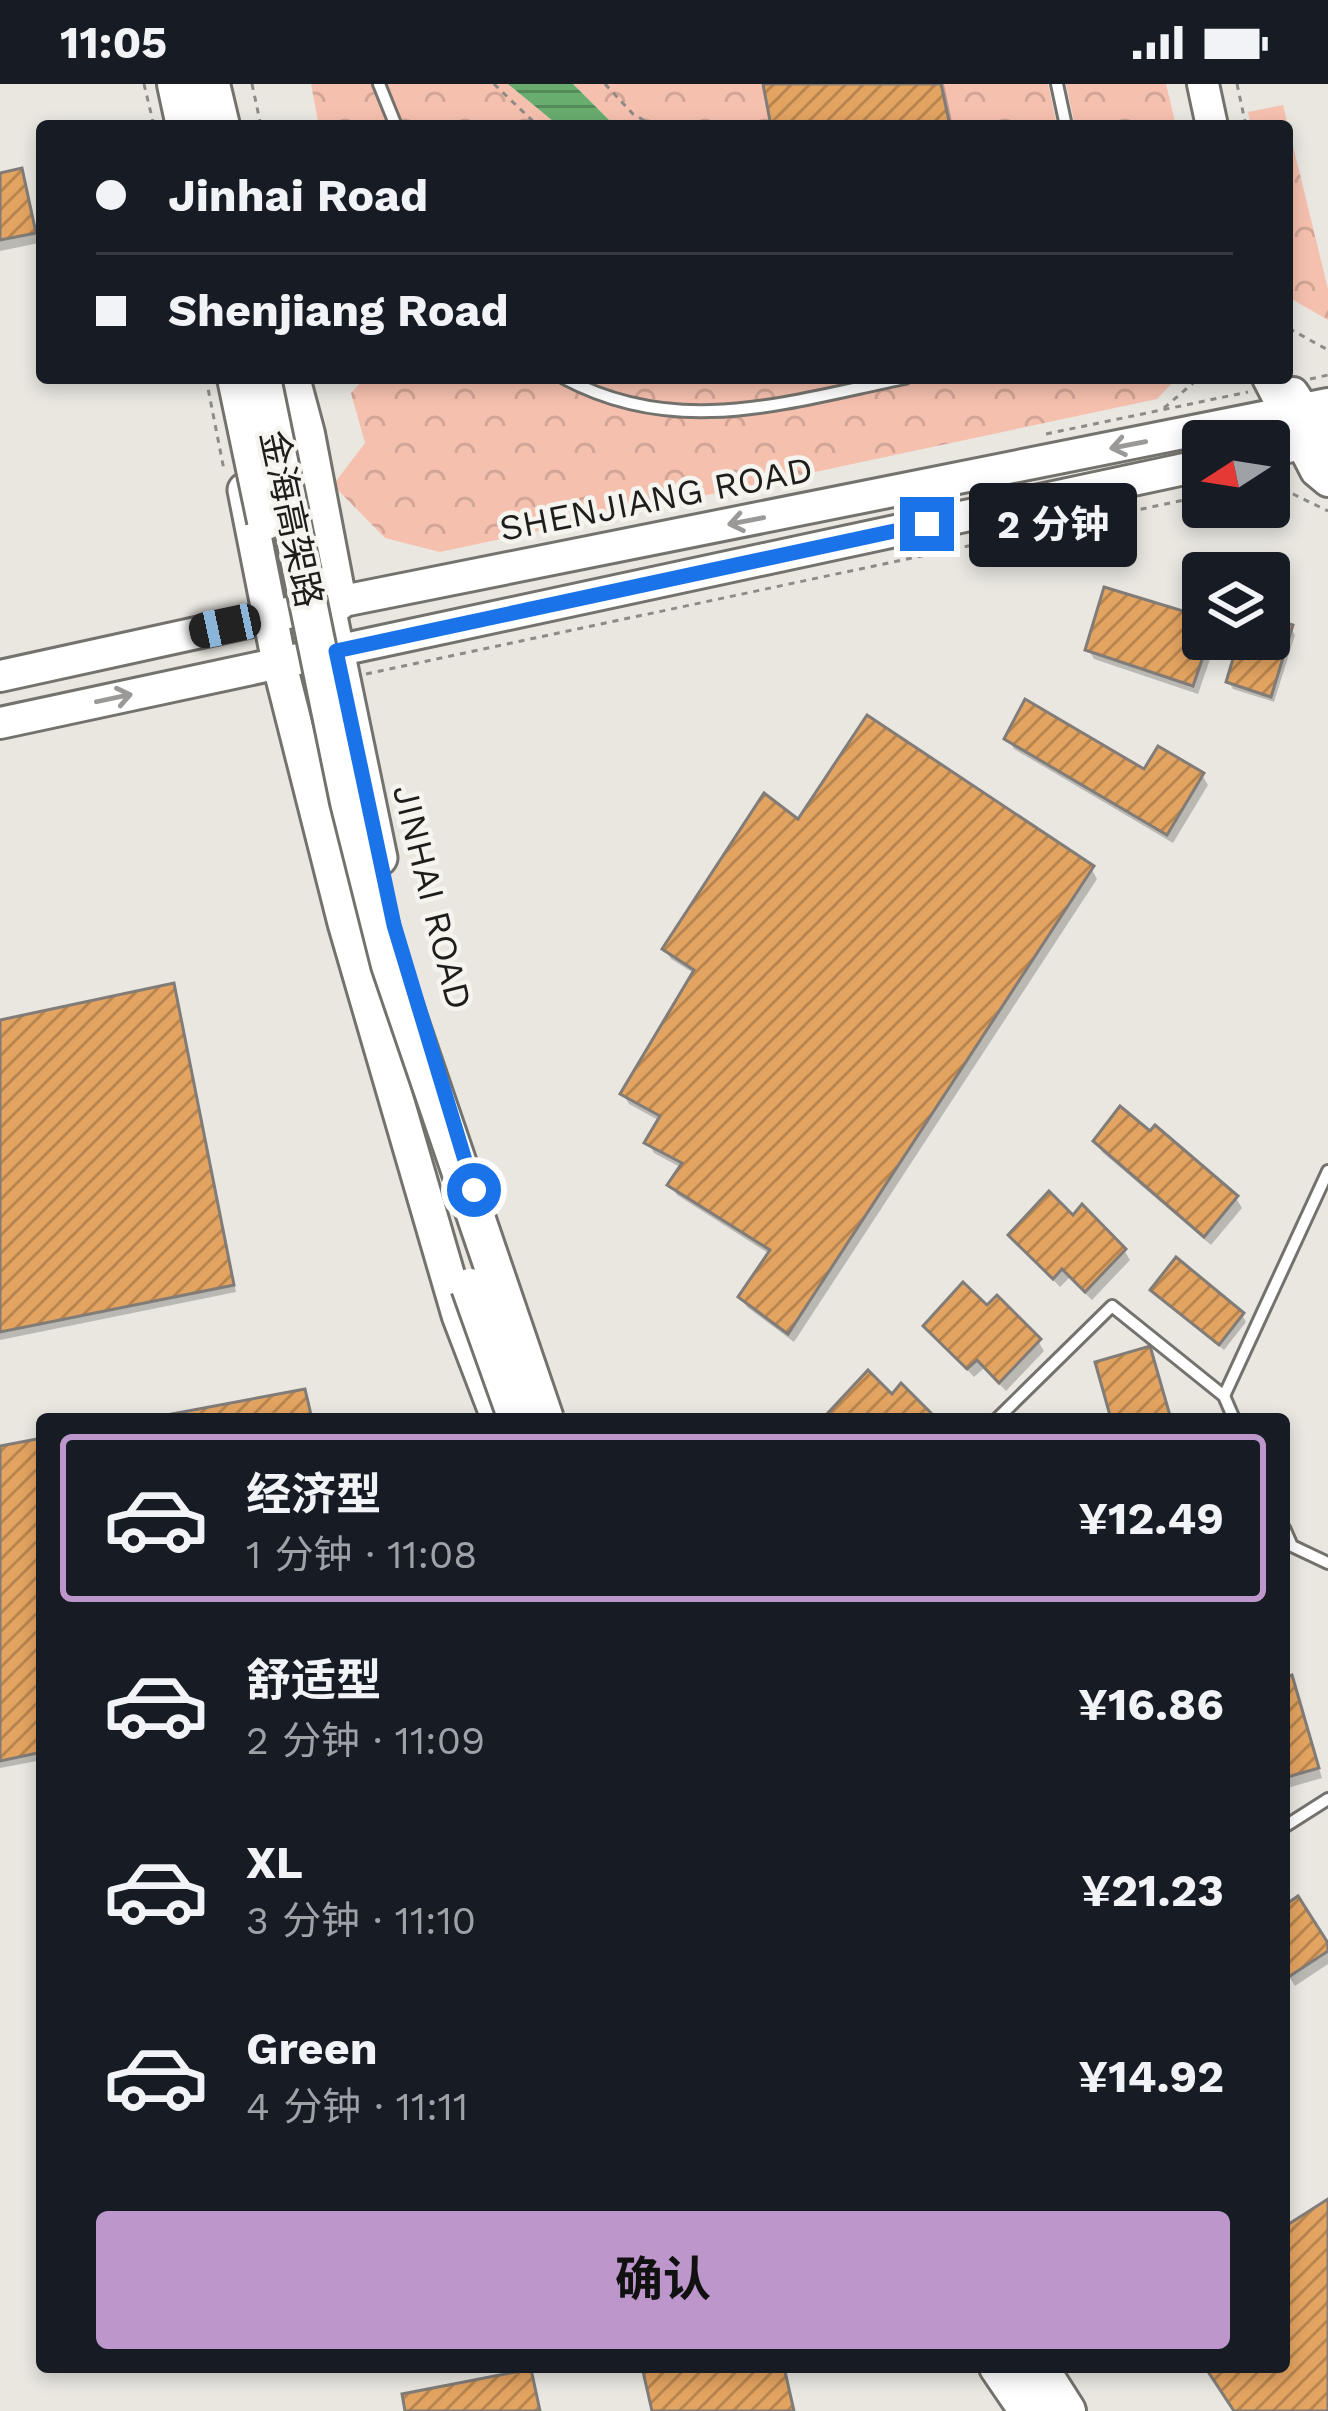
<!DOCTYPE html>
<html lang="zh">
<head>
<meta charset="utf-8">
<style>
  :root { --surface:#171b24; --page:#20242c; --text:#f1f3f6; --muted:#9ea1a6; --line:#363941; --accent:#bd97cb }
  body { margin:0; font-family:"Work Sans","Noto Sans SC",sans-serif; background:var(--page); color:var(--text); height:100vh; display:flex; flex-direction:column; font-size:45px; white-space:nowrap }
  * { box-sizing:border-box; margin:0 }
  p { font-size:39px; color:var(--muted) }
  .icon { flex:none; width:66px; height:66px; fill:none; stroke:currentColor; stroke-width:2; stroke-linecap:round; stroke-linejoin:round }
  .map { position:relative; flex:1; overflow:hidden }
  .drawer { position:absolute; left:36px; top:1329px; width:1254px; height:960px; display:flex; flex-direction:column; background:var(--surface); border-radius:12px; box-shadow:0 6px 18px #0003 }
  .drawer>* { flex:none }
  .banner { position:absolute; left:36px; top:36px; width:1257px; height:264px; border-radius:12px; box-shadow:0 6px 18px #0003; display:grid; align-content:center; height:264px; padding:0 60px; background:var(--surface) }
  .needle { width:78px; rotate:258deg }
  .buttons { position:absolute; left:1182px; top:336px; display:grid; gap:24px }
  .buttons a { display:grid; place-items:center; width:108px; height:108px; border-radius:12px; background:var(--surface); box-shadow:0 6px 18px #0003; font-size:60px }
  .end { position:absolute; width:54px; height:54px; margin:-27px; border:15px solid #1a73e8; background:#fff; box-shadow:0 0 0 6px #fff }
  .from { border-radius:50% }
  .bubble { position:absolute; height:84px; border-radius:12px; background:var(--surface); box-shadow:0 6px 18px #0003; font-size:39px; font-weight:700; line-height:84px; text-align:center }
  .car { position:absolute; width:36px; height:72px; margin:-36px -18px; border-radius:15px; box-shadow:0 0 9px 3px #0007; background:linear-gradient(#222 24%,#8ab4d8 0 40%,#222 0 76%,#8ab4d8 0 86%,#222 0) }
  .banner b { display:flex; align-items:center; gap:42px; height:114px; font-size:45px }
  .banner b+b { border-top:3px solid var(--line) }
  .banner i { width:30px; height:30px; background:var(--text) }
  ul { padding:21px 0 0; list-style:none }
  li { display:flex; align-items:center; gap:36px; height:168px; margin:0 24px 18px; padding:0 36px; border:6px solid transparent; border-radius:12px }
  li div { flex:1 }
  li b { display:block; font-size:45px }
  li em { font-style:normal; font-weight:700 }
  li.on { border-color:var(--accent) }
  li>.icon { width:108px; height:108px; stroke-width:1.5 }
  .button { display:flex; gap:24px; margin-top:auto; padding:24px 60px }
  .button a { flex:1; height:138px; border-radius:12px; background:var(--accent); color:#111; font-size:48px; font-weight:700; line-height:138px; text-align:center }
  .status { display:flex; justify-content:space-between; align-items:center; height:84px; padding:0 60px; background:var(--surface); direction:ltr }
  .status svg { height:33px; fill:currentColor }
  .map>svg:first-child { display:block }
  .forest { fill:url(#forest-crowns) }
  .water { fill:url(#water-rules) }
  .shadow { fill:#0003 }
  .building { fill:url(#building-hatch); stroke:#817c77; stroke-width:3 }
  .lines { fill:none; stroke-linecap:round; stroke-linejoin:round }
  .lane-casing { stroke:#73726c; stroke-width:16 }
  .secondary-casing { stroke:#73726c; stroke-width:36 }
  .primary-casing { stroke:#73726c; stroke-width:39 }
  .highway-casing { stroke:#73726c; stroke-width:42 }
  .path { stroke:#8d8b86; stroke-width:3; stroke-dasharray:6 6; stroke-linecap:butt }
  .lane { stroke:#fff; stroke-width:10 }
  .secondary { stroke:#fff; stroke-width:30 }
  .primary { stroke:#fff; stroke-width:33 }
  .highway { stroke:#fff; stroke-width:36 }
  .highway-bridge-casing { stroke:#73726c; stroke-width:42; stroke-linecap:butt }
  .highway-bridge { stroke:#fff; stroke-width:36 }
  .oneway { stroke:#9a9998 }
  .route { stroke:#1a73e8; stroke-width:15 }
  .labels { text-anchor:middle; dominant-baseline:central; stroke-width:9; stroke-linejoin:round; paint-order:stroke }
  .street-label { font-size:36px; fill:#1e1d1b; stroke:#f6f4ee }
</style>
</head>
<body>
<div class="status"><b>11:05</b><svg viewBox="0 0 49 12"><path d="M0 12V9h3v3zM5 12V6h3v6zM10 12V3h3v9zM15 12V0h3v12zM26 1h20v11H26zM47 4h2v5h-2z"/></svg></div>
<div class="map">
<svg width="1328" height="2327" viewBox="0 0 1328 2327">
  <defs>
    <pattern id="forest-crowns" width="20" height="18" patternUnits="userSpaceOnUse" patternTransform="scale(3)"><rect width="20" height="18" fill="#f6c0af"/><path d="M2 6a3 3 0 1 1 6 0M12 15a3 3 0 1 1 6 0" fill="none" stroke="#d2a596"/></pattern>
    <pattern id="water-rules" width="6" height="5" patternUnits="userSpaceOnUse" patternTransform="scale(3)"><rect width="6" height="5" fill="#68ac6e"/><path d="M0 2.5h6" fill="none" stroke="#558b5a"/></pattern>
    <pattern id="building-hatch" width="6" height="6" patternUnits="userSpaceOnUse" patternTransform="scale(3)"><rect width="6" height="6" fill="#e4a461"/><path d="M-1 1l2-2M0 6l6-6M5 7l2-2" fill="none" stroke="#b8854f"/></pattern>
  </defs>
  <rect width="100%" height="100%" fill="#e9e7e0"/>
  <g class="forest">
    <path d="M311 0H508L559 42H319Z"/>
    <path d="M573 0H763L771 42H615Z"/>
    <path d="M941 0H1048L1057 42H950Z"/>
    <path d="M1066 0H1166L1176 42H1075Z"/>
    <path d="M1283 21 1328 205V236L1290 214 1287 202V42H1251L1248 28Z"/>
    <path d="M365 294H1177L1157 315 440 468 385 454 333 401 365 359 351 309Z"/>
  </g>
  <path class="water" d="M508 0H573L615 42H559Z"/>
  <g class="shadow">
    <path d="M766 0H944L953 42H775Z"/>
    <path d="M20 87 26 97 39 159 0 167V92Z"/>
    <path d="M1203 536V555H1217L1198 610 1094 575 1088 565Z"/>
    <path d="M1269 537 1291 544 1295 551 1274 618 1233 605 1229 598 1242 555H1269Z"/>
    <path d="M1008 655 1145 689 1202 691 1208 701 1173 759 1014 665Z"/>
    <path d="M798 739 1091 784 1097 795 794 1258 747 1223 741 1213 771 1171 677 1111 671 1101 682 1084 654 1069 648 1059 660 1037 629 1020 623 1010 695 890 671 875 665 865Z"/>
    <path d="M176 910 236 1208 0 1256V939Z"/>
    <path d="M1097 1057 1236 1114 1242 1124 1211 1161 1102 1068Z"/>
    <path d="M1073 1135 1124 1166 1130 1176 1092 1216 1069 1194 1060 1203 1012 1152Z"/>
    <path d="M1154 1206 1242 1231 1246 1238 1224 1266Z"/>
    <path d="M987 1226 1038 1257 1044 1267 1006 1307 984 1284 974 1293 927 1243Z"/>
    <path d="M42 1358V1676L0 1684V1365Z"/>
    <path d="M1291 1595 1322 1694 1284 1705V1597Z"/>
    <path d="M1284 1818 1328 1864V1880L1295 1902 1284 1885Z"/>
  </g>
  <g class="building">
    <path d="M763 0H941L950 42H771Z"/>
    <path d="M22 84 36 149 0 156V89Z"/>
    <path d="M1104 503 1203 533V555H1209L1193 602 1085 566Z"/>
    <path d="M1269 534 1293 541 1271 613 1226 598 1239 555H1269Z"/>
    <path d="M1025 615 1144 685 1158 662 1204 689 1167 751 1004 655Z"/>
    <path d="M867 631 1094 782 788 1250 738 1213 770 1166 667 1101 682 1079 644 1059 660 1032 620 1010 694 886 662 865 764 709 798 735Z"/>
    <path d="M174 899 234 1201 0 1248V936Z"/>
    <path d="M1120 1022 1150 1047 1155 1041 1238 1112 1204 1153 1093 1057Z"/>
    <path d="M1049 1107 1073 1131 1082 1120 1126 1165 1085 1208 1062 1185 1053 1195 1008 1151Z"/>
    <path d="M1176 1173 1244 1229 1219 1261 1150 1206Z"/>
    <path d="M963 1198 987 1221 997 1211 1041 1255 999 1299 977 1276 967 1285 923 1242Z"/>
    <path d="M1150 1262 1171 1335H1111L1095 1278Z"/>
    <path d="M868 1286 892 1310 901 1299 937 1335H832L827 1330Z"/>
    <path d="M305 1305 312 1335H145Z"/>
    <path d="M42 1354V1668L0 1677V1362Z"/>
    <path d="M1292 1591 1319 1684 1284 1694V1594Z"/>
    <path d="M1284 1812 1288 1819 1298 1812 1328 1859V1867L1287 1894Z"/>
    <path d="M1328 2115V2327H1234L1205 2283H1284V2143Z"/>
    <path d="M642 2283H784L794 2327H652Z"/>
    <path d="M531 2285 540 2327H405L402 2310Z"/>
  </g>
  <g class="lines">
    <defs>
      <g id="lane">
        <path d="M379 0 396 42"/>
        <path d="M1057 0 1066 42"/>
        <path d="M564 294C678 355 787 318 905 294"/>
        <path d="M1224 1312 1328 1087"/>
        <path d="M997 1335 1112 1222 1224 1312 1234 1335"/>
        <path d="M1284 1444 1292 1462 1328 1479"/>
        <path d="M1284 1743 1328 1715"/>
      </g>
      <g id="secondary">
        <path d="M1203 0 1212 42"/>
        <path d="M1268 294 1316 387 1328 397"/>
        <path d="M1293 309 1328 362"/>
        <path d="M1269 367 1316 357"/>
        <path d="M0 592 338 518 1328 320"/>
        <path d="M0 639 1203 381"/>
      </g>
      <g id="primary">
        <path d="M245 406 279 578 345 839 459 1231 498 1333"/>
        <path d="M321 489 380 774"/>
      </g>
      <g id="highway">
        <path d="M176 0 185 42"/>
        <path d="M211 0 221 42"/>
        <path d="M291 294 306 350 338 518"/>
        <path d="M998 2283 1028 2327"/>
        <path d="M1039 2283 1067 2327"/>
      </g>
    </defs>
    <use href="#lane" class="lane-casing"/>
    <use href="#secondary" class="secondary-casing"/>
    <use href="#primary" class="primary-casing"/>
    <use href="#highway" class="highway-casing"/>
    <g class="path">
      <path d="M144 0 154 42"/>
      <path d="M252 0 261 42"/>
      <path d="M494 0 538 42"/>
      <path d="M605 0 633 30 654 42"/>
      <path d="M1237 0 1246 42"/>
      <path d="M1287 232 1290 245 1328 266"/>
      <path d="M206 294 224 386"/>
      <path d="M1310 295 1328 291"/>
      <path d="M1164 324 1199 294"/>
      <path d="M1046 350 1248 308"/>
      <path d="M1269 398 1291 393"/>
      <path d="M1269 407 1293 410 1328 427"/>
      <path d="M366 590 1203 412"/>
    </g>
    <use href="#lane" class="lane"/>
    <use href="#secondary" class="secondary"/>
    <use href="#primary" class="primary"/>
    <use href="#highway" class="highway"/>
    <defs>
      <g id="highway-bridge">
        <path d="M236 294 266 437"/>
        <path d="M262 294 349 718 390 881 545 1335"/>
        <path d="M470 1203 517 1335"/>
      </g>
    </defs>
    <use href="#highway-bridge" class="highway-bridge-casing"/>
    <use href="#highway-bridge" class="highway-bridge"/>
  </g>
  <defs><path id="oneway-shaft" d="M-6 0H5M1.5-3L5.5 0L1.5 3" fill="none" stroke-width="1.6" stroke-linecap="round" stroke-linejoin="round" transform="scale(3)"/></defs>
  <g class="oneway">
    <use href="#oneway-shaft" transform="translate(1128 361) rotate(169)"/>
    <use href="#oneway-shaft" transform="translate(746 437) rotate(169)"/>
    <use href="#oneway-shaft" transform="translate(114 614) rotate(-12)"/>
  </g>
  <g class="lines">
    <path class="route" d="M474 1106 394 841 336 567 927 440"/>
  </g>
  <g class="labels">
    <g class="street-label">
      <text transform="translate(656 415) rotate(-11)">SHENJIANG ROAD</text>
      <text transform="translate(291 435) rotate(78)">金海高架路</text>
      <text transform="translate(432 813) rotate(76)">JINHAI ROAD</text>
    </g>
  </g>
</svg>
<div class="buttons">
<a><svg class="needle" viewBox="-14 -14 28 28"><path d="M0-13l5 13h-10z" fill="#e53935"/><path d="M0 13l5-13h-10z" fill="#9ea1a6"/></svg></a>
<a><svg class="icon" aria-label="layers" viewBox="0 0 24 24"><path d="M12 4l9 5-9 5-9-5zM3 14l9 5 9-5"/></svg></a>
</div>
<i class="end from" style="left:474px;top:1106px"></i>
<i class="end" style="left:927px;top:440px"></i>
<div class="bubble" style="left:969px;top:399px;width:168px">2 分钟</div>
<i class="car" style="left:225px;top:542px;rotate:258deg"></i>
<div class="banner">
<b><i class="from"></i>Jinhai Road</b>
<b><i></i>Shenjiang Road</b>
</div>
<section class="drawer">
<ul>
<li class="on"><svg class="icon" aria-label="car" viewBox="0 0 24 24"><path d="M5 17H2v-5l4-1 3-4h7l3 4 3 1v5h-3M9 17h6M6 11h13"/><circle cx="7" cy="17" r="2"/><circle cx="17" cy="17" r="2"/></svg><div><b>经济型</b><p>1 分钟 · 11:08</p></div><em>¥12.49</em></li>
<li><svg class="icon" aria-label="car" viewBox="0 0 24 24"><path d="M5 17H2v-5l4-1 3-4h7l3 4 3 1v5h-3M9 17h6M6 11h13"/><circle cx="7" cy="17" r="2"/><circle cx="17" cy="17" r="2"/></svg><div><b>舒适型</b><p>2 分钟 · 11:09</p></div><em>¥16.86</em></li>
<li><svg class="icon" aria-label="car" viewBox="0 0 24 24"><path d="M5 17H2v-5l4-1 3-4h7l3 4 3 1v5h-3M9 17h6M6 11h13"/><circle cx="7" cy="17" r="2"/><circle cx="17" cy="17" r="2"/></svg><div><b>XL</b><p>3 分钟 · 11:10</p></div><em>¥21.23</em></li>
<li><svg class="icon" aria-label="car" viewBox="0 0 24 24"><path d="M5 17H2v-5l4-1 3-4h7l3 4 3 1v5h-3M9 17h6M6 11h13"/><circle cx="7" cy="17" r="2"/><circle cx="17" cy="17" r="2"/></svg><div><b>Green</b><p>4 分钟 · 11:11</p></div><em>¥14.92</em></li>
</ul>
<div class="button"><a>确认</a></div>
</section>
</div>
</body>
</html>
